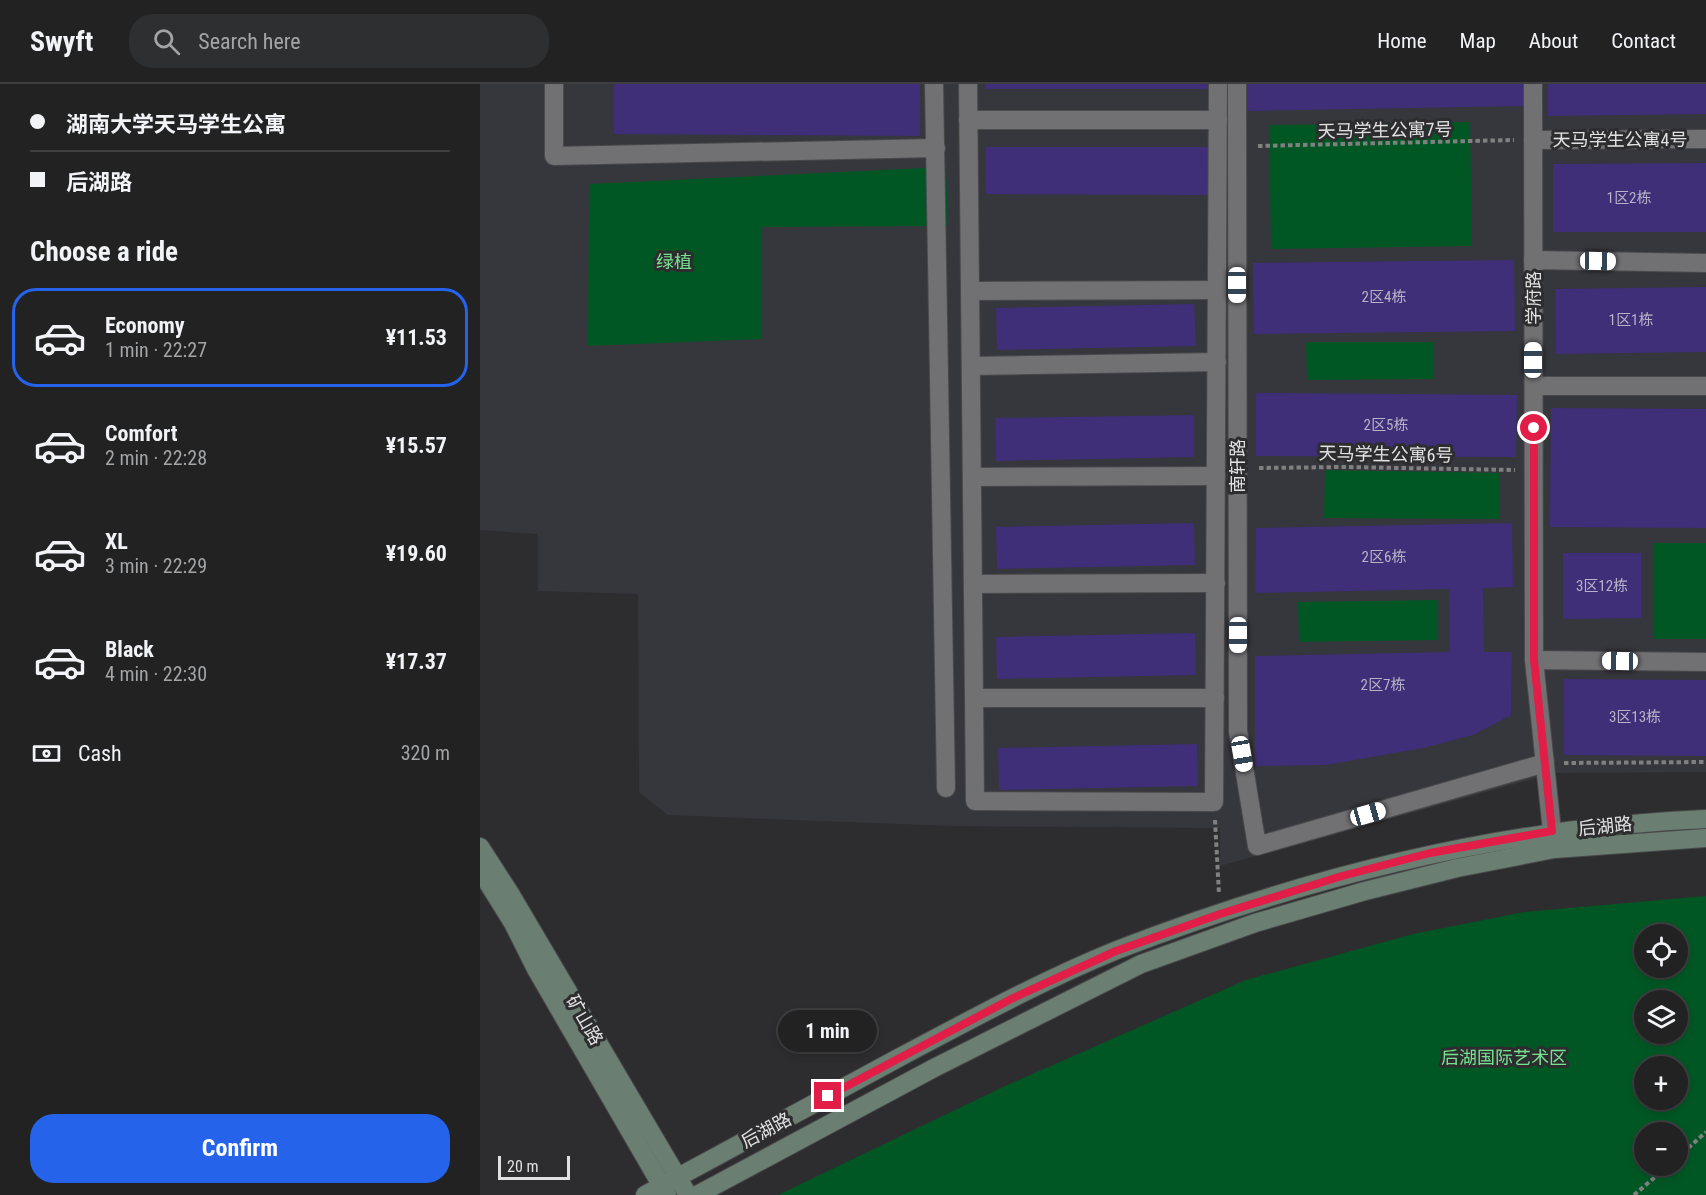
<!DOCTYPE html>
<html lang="en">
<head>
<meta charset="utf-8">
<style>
  :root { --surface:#222223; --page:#2e2f30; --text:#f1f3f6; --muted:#a2a4a6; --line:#3f3f41; --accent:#2563eb }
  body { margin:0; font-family:"Roboto Condensed","Noto Sans SC",sans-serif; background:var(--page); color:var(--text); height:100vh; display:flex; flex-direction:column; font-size:22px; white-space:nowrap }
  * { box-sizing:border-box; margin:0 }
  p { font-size:20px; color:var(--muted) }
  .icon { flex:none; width:33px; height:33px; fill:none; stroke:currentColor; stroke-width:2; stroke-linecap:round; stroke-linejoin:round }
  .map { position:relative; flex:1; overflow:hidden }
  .details { display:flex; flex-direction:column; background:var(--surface); width:480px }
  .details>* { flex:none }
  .top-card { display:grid; align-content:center; height:132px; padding:0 30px; background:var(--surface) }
  .buttons { position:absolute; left:1154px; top:840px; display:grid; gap:12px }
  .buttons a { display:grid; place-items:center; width:54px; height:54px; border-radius:50%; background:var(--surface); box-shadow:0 3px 9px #0003,0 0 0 2px var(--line); font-size:30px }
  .scale { position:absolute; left:18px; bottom:15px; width:72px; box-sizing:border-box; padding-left:6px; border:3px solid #e1e1e2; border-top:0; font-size:16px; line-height:21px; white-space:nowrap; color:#e1e1e2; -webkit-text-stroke:4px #2d2d2f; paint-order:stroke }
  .end { position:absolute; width:27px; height:27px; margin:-14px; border:8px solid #e11d48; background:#fff; box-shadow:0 0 0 3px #fff }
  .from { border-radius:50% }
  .bubble { position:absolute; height:42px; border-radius:21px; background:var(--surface); box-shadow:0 3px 9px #0003,0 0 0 2px var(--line); font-size:20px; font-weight:700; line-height:42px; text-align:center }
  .car { position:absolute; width:18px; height:36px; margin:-18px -9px; border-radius:8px; box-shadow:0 0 4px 2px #0007; background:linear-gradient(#fff 24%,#345 0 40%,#fff 0 76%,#345 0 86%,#fff 0) }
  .top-card b { display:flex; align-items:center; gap:21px; height:57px; font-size:22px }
  .top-card b+b { border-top:2px solid var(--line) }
  .top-card i { width:15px; height:15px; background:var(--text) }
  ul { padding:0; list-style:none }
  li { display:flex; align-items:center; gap:18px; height:99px; margin:0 12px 9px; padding:0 18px; border:3px solid transparent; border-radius:24px }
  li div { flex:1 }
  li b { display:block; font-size:22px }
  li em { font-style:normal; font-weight:700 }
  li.current { border-color:var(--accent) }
  li>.icon { width:54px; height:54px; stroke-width:1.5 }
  h2 { padding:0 30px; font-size:27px; line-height:72px }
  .pay { display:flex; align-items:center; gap:15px; height:66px; padding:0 30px; font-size:22px }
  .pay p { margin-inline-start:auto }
  .primary-button { display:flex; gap:12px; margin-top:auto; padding:12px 30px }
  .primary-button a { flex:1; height:69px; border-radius:24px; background:var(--accent); color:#fff; font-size:24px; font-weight:700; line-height:69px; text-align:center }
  header { display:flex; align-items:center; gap:36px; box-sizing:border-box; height:84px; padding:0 30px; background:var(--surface); border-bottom:2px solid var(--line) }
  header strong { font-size:28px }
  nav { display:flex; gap:33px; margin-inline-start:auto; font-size:21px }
  .search { width:420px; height:54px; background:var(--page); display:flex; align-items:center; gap:15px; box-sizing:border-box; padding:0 21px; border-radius:24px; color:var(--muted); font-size:22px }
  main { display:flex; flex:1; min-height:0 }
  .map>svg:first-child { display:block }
  .built { fill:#36363d }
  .green { fill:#005724; fill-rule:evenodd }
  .building { fill:#3f2e78 }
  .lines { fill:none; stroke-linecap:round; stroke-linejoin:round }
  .street-casing { stroke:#4a4a4c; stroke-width:20 }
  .secondary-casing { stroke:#4a4a4c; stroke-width:20 }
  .path { stroke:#808081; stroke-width:4; stroke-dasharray:4.5 3; stroke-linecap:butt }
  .street { stroke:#717174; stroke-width:18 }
  .secondary { stroke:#6a7f71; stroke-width:18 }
  .route { stroke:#e11d48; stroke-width:8 }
  .labels { text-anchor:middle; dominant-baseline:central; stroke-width:6; stroke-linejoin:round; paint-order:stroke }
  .number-label { font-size:15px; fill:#b8b4c8 }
  .street-label { font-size:18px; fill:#e1e1e2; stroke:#2d2d2f }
  .park-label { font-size:18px; fill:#76e190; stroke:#2d2d2f }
</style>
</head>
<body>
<header>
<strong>Swyft</strong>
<div class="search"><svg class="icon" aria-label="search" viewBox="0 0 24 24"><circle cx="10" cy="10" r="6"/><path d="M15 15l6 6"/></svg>Search here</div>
<nav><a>Home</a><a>Map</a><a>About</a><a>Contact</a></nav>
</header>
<main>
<section class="details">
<div class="top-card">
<b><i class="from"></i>湖南大学天马学生公寓</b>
<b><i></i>后湖路</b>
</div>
<h2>Choose a ride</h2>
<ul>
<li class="current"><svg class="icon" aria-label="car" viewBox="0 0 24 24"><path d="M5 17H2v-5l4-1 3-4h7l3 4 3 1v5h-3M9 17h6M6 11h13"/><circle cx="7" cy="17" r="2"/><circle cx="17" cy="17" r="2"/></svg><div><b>Economy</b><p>1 min · 22:27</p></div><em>¥11.53</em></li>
<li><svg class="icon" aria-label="car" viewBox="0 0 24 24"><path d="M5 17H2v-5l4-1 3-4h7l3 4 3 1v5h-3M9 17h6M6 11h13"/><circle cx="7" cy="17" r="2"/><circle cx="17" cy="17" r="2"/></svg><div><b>Comfort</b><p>2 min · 22:28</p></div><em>¥15.57</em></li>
<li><svg class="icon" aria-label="car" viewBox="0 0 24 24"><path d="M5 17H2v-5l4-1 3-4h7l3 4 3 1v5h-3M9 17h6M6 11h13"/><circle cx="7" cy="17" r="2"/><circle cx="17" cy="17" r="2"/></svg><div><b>XL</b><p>3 min · 22:29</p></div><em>¥19.60</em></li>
<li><svg class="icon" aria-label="car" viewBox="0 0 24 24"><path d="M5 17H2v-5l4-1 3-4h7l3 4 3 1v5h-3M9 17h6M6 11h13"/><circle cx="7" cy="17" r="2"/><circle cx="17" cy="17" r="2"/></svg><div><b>Black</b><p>4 min · 22:30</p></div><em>¥17.37</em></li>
</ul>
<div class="pay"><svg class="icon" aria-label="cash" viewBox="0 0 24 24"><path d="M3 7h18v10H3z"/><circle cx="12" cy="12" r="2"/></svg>Cash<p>320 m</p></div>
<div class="primary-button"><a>Confirm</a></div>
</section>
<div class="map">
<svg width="1226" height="1111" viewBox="0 0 1226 1111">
  <rect width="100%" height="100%" fill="#2d2d2f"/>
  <path class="built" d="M0 0H1226V688L1075 689 740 782V744L473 742 188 731 159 708 158 510 58 507V450L0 446Z"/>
  <g class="green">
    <path d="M990 38 992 162 791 165 789 41Z"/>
    <path d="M466 83 468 142 281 143V255L108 262 109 100Z"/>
    <path d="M826 258H953V295L827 296Z"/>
    <path d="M845 386 1019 389V435L844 434Z"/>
    <rect x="1173" y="459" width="53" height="96"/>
    <path d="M957 516V556L819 558 818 518Z"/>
    <path d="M1226 812V1111H298L525 1002 766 896 933 850 1044 828ZM1164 850H1197V884H1164ZM1164 916H1197V950H1164ZM1197 982V1016H1164V982ZM1197 1048V1082H1164V1048Z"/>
  </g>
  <g class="building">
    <path d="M134 0H440V52L134 50Z"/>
    <rect x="505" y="0" width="226" height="5"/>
    <path d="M764 0H1043L1044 22 764 27Z"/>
    <path d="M1068 0H1226V30L1068 32Z"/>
    <path d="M506 63H732V111L506 110Z"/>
    <path d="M1226 79V148H1073V80Z"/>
    <path d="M1034 176 1035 247 774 250 773 179Z"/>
    <path d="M1226 203V268L1076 270 1075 205Z"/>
    <path d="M714 220 716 262 517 266 516 224Z"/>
    <path d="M776 309 1037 311 1036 373 776 372Z"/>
    <path d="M1071 324 1226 325V444L1070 443Z"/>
    <path d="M714 331V373L516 377 515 334Z"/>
    <path d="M714 439 715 481 517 485 516 443Z"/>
    <path d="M1032 439 1033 503 1003 504 1004 568H1032L1031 631 993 651 943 664 846 681 775 682V572L970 568 969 505 775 509 776 444Z"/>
    <path d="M1083 469H1161V534L1083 535Z"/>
    <path d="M715 549 716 591 517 595 516 553Z"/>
    <path d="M1084 595 1226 596V672L1084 671Z"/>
    <path d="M717 660 718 702 519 706 518 664Z"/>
  </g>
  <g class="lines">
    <defs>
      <g id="street">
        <path d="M74 0V72L456 64"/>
        <path d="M454 0 466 704"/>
        <path d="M488 0 495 717 734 718 738 0"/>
        <path d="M757 0 758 647 777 762 1065 679"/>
        <path d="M1053 0 1054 576 1072 747"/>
        <path d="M488 36H738"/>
        <path d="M1053 56 1226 55"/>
        <path d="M1053 176 1226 179"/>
        <path d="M490 207 737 206"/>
        <path d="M491 282 737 278"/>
        <path d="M1054 302H1226"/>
        <path d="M492 393 736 392"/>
        <path d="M493 500 736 499"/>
        <path d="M1054 576 1226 578"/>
        <path d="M494 614H735"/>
      </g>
      <g id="secondary">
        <path d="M0 763 31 811 208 1111"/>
        <path d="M0 786 33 839 56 885 187 1111"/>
        <path d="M165 1111C251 1065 336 1018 422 972 492 935 563 896 637 866 826 793 1023 743 1226 735"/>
        <path d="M217 1111 454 984 661 880 775 839 885 807 977 784 1074 765 1226 754"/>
      </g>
    </defs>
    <use href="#street" class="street-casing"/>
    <use href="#secondary" class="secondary-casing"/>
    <g class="path">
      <path d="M778 62 1034 56"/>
      <path d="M779 384 864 383 1035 386"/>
      <path d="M1084 679 1226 678"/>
      <path d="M735 736 739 810"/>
      <path d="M1197 1074 1226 1048"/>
      <path d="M1154 1111 1188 1082"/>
    </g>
    <use href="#street" class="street"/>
    <use href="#secondary" class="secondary"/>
  </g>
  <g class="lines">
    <path class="route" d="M348 1012 531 915 636 867 740 830 862 792 950 769 1072 747 1054 576V344"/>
  </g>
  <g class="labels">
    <g class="number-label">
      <text x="1149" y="114">1区2栋</text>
      <text x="904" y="213">2区4栋</text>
      <text x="1151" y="236">1区1栋</text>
      <text x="906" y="341">2区5栋</text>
      <text x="904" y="473">2区6栋</text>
      <text x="1122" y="502">3区12栋</text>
      <text x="903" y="601">2区7栋</text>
      <text x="1155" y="633">3区13栋</text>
    </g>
    <g class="street-label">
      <text transform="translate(905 46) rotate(-1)">天马学生公寓7号</text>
      <text x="1140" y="55">天马学生公寓4号</text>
      <text transform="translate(1053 214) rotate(-90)">学府路</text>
      <text transform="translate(906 370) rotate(1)">天马学生公寓6号</text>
      <text transform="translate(757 382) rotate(-90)">南轩路</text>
      <text transform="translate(1125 742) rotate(-6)">后湖路</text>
      <text transform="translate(105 936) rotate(60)">矿山路</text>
      <text transform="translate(286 1046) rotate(-28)">后湖路</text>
    </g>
    <g class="park-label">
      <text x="194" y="177">绿植</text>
      <text x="1024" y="973">后湖国际艺术区</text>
    </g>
  </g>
</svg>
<div class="buttons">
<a><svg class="icon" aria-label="locate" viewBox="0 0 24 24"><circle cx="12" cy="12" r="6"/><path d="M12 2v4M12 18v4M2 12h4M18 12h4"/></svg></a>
<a><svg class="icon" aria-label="layers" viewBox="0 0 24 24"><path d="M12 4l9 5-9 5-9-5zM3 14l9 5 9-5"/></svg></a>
<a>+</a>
<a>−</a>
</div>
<div class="scale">20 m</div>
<i class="end from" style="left:1054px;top:344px"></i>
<i class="end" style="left:348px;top:1012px"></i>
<div class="bubble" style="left:298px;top:926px;width:99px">1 min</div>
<i class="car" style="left:1118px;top:177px;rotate:91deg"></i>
<i class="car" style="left:757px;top:201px;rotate:180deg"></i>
<i class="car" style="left:1053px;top:276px;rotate:0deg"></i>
<i class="car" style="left:758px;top:551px;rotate:180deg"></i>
<i class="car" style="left:1140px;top:577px;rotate:271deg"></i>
<i class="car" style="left:762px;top:670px;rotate:170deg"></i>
<i class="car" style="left:888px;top:730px;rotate:74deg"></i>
</div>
</main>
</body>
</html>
